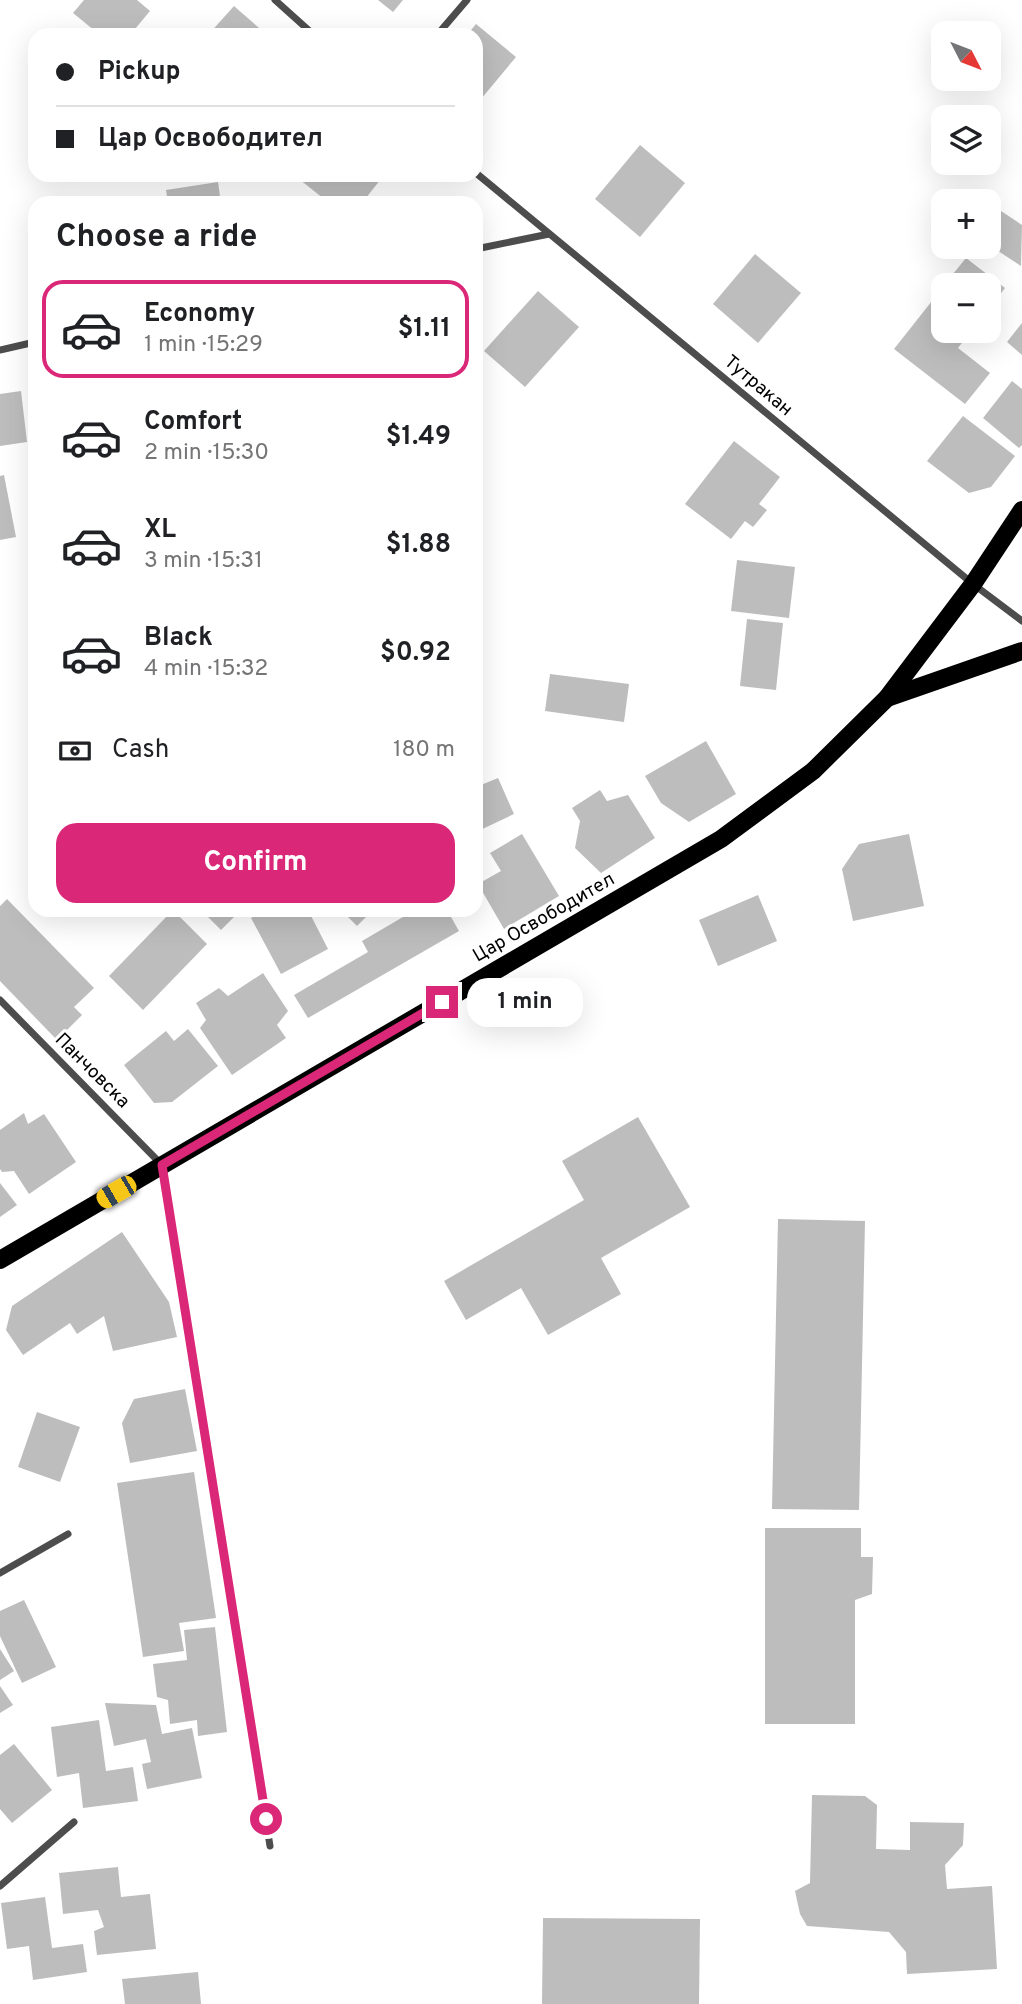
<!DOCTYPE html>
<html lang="en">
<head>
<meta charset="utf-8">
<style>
  :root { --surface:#fff; --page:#f2f2f2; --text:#202124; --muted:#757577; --line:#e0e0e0; --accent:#db2777 }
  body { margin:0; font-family:Overpass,sans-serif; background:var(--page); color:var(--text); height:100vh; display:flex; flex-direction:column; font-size:26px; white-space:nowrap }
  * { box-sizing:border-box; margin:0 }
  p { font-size:23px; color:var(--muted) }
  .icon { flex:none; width:38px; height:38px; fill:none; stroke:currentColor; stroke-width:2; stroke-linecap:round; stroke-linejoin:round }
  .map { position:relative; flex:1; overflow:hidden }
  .drawer { position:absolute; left:28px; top:196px; width:455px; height:721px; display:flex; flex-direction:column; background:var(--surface); border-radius:21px; box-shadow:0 7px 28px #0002 }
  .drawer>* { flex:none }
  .top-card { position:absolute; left:28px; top:28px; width:455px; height:154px; border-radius:21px; box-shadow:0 7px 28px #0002; display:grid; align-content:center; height:154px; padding:0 28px; background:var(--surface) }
  .needle { width:46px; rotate:132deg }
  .buttons { position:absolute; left:931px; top:21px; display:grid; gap:14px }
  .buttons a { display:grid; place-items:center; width:70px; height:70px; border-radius:14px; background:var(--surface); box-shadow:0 7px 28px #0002; font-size:35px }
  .end { position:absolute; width:32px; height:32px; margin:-16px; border:9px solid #db2777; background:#fff; box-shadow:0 0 0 4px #fff }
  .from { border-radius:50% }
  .bubble { position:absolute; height:49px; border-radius:21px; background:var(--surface); box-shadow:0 7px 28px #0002; font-size:23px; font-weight:700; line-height:49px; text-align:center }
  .car { position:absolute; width:21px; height:42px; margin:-21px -10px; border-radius:9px; box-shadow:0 0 5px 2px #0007; background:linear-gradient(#f5c518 24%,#345 0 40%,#f5c518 0 76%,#345 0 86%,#f5c518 0) }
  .top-card b { display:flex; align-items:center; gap:24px; height:66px; font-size:26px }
  .top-card b+b { border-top:2px solid var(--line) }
  .top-card i { width:18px; height:18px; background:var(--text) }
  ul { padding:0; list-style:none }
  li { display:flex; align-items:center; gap:21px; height:98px; margin:0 14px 10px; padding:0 14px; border:4px solid transparent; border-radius:21px }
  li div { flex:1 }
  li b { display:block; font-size:26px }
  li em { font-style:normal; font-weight:700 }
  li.on { border-color:var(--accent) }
  li>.icon { width:63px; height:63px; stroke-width:1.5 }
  h2 { padding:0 28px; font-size:32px; line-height:84px }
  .pay { display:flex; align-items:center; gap:18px; height:77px; padding:0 28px; font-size:26px }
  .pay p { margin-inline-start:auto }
  .cta { display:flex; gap:14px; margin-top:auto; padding:14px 28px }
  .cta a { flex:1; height:80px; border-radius:21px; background:var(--accent); color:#fff; font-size:28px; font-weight:700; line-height:80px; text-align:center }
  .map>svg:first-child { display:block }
  .building { fill:#bdbdbd }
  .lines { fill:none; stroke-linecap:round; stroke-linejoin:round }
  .minor { stroke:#4d4d4d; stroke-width:7 }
  .primary { stroke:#000; stroke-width:18 }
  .route { stroke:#db2777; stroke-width:9 }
  .labels { text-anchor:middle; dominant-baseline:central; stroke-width:6; stroke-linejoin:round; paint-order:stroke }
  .street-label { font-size:19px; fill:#000; stroke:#fff }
</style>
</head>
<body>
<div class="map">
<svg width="1022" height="2004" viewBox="0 0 1022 2004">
  <rect width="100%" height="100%" fill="#fff"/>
  <g class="building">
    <path d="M84 0H137L150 11 130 35H100L73 13Z"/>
    <path d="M378 0H403L393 12Z"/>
    <path d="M234 6 267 35H208Z"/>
    <path d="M476 24 516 57 476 105V35H467Z"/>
    <path d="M640 145 685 183 640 237 595 199Z"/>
    <path d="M303 175H384L362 203H329L299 179Z"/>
    <path d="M218 182 221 203H168L166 190Z"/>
    <path d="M971 191 986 201H964Z"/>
    <path d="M989 203 1022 225 1021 266 989 245Z"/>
    <path d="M755 254 801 293 758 343 713 304Z"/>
    <path d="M966 258 1005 288 989 309V285H944Z"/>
    <path d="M943 287V331H971L958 348 990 373 965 404 894 349Z"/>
    <path d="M538 291 579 327 525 387 484 351Z"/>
    <path d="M1022 323V355L1007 342Z"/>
    <path d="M1012 381 1022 389V445L1019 448 983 418Z"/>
    <path d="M21 391 27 442 0 446V394Z"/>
    <path d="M963 416 1015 456 991 487 969 493 927 461Z"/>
    <path d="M734 441 780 477 759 504 767 510 753 527 745 521 731 539 685 504Z"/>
    <path d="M4 475 16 537 0 540V476Z"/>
    <path d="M737 560 795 567 789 618 731 611Z"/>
    <path d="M747 619 783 623 776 690 740 686Z"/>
    <path d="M550 674 629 684 624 722 545 711Z"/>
    <path d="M706 741 736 794 689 822 661 803 645 776Z"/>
    <path d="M498 778 514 814 476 832V787Z"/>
    <path d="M600 790 607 801 628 795 655 838 601 873 575 848 580 821 572 808Z"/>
    <path d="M522 834 559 896 504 929 478 884 501 871 490 853Z"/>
    <path d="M909 834 924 906 853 921 842 869 859 844Z"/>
    <path d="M758 895 777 941 718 966 699 920Z"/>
    <path d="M7 899 94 988 74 1007 82 1015 57 1040 0 981V906Z"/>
    <path d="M173 910 207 944 143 1010 109 976Z"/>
    <path d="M201 910H241L221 930Z"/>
    <path d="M266 910H308L328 949 281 974 251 918Z"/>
    <path d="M341 910H373L357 926Z"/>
    <path d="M415 910H447L459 931 308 1018 294 995 368 952 362 941Z"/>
    <path d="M263 973 288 1011 277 1025 286 1038 232 1075 200 1028 206 1020 196 1003 219 988 228 996Z"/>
    <path d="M188 1029 218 1066 172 1102 154 1103 124 1065 166 1031 174 1041Z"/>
    <path d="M24 1113 28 1124 44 1114 76 1162 29 1194 14 1171 2 1172 0 1169V1130Z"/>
    <path d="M638 1117 690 1207 601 1258 621 1294 548 1335 521 1288 466 1320 444 1281 584 1200 562 1161Z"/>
    <path d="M0 1183 17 1205 0 1217Z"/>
    <path d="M778 1219 865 1221 859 1510 772 1509Z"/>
    <path d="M122 1232 169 1302 177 1337 113 1351 104 1316 77 1334 70 1323 23 1355 6 1330 12 1306Z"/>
    <path d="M185 1389 197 1451 130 1463 122 1423 134 1399Z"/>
    <path d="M37 1412 80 1427 60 1482 18 1467Z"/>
    <path d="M194 1472 216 1618 179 1623 184 1651 143 1657 117 1483Z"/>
    <path d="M765 1528H861V1557H873L872 1594 855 1600V1724H765Z"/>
    <path d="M24 1600 56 1667 22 1683 0 1636V1611Z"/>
    <path d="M215 1627 227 1732 198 1736 197 1720 170 1724 168 1700 157 1697 153 1664 187 1660 184 1630Z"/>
    <path d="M0 1649 14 1671 0 1680Z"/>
    <path d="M0 1686 13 1705 0 1713Z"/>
    <path d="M105 1703 156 1705 162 1734 192 1728 202 1778 147 1789 142 1764 151 1762 146 1739 114 1746Z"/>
    <path d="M99 1720 106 1771 133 1767 138 1801 83 1808 79 1773 57 1777 51 1727Z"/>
    <path d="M14 1744 52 1790 12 1823 0 1809V1755Z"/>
    <path d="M812 1795 865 1796 877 1805 876 1849 910 1850V1822L964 1823 963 1845 945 1865 947 1889 992 1886 997 1969 907 1974 906 1952 889 1932 807 1926 800 1914 795 1891 810 1883Z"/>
    <path d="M118 1867 121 1897 150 1894 156 1949 97 1955 94 1931 104 1927 98 1910 63 1914 59 1873Z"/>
    <path d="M45 1897 52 1948 83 1944 87 1972 33 1980 29 1946 7 1949 1 1903Z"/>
    <path d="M543 1918 700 1919 699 2004H542Z"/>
    <path d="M198 1972 201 2004H125L122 1979Z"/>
  </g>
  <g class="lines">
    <g class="minor">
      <path d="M275 0 314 35"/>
      <path d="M437 35 467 0"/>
      <path d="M476 173 973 584 1022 621"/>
      <path d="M476 249 549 234"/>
      <path d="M0 350 35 342"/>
      <path d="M0 1000 162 1165 270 1846"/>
      <path d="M0 1573 68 1534"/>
      <path d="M0 1886 74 1822"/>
    </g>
    <g class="primary">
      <path d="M887 698 1022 651"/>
      <path d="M0 1260 721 839 813 771 887 698 973 584 1022 510"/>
    </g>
  </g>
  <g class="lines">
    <path class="route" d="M266 1819 162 1165 442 1002"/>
  </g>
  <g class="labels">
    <g class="street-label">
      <text transform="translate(758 386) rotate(40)">Тутракан</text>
      <text transform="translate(544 918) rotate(-30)">Цар Освободител</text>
      <text transform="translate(92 1071) rotate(45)">Панчовска</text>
    </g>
  </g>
</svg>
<div class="buttons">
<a><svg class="needle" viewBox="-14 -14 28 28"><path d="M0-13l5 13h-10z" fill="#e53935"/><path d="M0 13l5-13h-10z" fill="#757577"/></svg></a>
<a><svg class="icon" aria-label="layers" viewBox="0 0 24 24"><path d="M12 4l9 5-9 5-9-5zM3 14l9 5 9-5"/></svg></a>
<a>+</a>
<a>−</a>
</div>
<i class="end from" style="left:266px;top:1819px"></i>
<i class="end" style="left:442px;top:1002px"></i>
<div class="bubble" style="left:467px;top:978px;width:116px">1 min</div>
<i class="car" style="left:116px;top:1192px;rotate:240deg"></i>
<div class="top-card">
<b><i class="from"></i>Pickup</b>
<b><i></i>Цар Освободител</b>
</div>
<section class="drawer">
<h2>Choose a ride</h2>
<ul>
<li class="on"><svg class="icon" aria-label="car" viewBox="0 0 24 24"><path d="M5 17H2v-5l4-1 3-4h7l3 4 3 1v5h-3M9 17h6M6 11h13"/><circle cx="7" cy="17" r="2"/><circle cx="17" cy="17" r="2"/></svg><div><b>Economy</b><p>1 min · 15:29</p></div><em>$1.11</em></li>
<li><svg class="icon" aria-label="car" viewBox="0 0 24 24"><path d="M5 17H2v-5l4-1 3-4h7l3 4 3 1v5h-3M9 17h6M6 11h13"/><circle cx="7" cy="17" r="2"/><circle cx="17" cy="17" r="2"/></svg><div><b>Comfort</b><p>2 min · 15:30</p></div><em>$1.49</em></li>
<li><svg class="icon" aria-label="car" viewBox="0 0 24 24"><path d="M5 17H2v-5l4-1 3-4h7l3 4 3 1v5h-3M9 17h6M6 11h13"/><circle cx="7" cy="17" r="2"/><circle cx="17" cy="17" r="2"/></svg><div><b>XL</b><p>3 min · 15:31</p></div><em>$1.88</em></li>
<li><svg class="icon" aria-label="car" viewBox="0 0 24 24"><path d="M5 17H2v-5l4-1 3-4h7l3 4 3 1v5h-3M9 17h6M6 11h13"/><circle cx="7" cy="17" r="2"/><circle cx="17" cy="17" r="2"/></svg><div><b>Black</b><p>4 min · 15:32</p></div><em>$0.92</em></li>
</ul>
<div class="pay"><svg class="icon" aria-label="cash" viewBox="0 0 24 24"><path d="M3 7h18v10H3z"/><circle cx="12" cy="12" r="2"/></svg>Cash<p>180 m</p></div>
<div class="cta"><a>Confirm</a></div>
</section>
</div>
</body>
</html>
